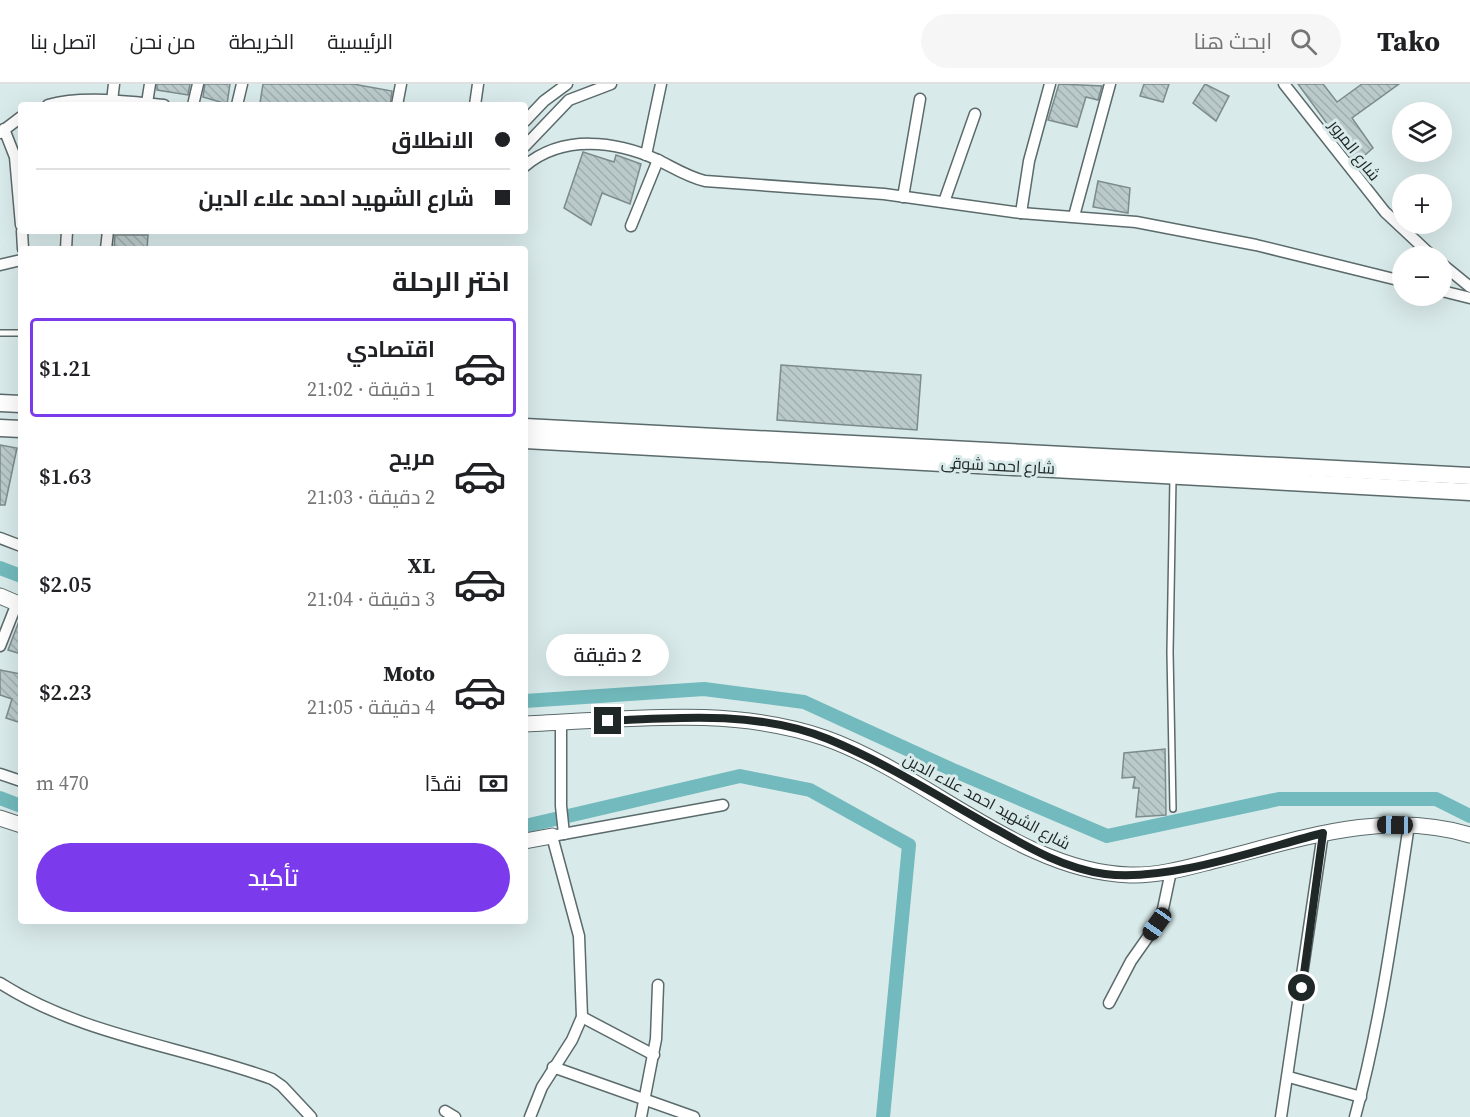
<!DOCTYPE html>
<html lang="ar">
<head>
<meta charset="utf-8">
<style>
  :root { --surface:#fff; --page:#f6f6f6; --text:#202124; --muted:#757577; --line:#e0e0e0; --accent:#7c3aed }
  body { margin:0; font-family:"Source Serif 4",Cairo,serif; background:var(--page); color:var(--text); direction:rtl; height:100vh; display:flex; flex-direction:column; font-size:22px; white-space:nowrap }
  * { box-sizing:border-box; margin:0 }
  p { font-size:20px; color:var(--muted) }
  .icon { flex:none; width:33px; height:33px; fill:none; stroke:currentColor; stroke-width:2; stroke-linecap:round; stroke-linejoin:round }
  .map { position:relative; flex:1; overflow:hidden; direction:ltr }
  .details { position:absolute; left:18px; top:162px; width:510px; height:678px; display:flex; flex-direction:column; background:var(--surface); border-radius:6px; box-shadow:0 6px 24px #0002; direction:rtl }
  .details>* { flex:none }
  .guide { position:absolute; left:18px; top:18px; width:510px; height:132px; border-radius:6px; box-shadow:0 6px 24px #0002; direction:rtl; display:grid; align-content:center; height:132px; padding:0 18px; background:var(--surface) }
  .fabs { position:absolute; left:1392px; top:18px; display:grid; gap:12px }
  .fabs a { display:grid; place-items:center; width:60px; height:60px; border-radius:50%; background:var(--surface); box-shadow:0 6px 24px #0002; font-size:30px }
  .end { position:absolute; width:27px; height:27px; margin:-14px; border:8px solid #202727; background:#fff; box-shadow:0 0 0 3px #fff }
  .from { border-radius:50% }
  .bubble { position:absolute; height:42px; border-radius:21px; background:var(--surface); box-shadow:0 6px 24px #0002; font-size:20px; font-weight:600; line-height:42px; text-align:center; direction:rtl }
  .car { position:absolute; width:18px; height:36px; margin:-18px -9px; border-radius:8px; box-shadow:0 0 4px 2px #0007; background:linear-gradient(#222 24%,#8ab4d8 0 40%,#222 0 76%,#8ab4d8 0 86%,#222 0) }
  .guide b { display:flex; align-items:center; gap:21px; height:57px; font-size:22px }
  .guide b+b { border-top:2px solid var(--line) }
  .guide i { width:15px; height:15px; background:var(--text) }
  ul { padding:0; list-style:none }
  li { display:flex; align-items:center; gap:18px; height:99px; margin:0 12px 9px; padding:0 6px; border:3px solid transparent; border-radius:6px }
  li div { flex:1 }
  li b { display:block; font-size:22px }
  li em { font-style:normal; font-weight:600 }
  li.current { border-color:var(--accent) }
  li>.icon { width:54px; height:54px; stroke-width:1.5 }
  h2 { padding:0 18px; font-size:27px; line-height:72px }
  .pay { display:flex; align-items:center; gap:15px; height:66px; padding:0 18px; font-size:22px }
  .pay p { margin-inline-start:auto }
  .cta { display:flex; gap:12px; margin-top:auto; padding:12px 18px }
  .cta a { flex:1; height:69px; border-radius:36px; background:var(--accent); color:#fff; font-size:24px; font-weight:600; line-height:69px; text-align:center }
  header { display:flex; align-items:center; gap:36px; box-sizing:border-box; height:84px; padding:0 30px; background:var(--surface); border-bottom:2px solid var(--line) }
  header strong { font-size:28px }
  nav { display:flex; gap:33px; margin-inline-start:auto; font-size:21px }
  .search { width:420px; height:54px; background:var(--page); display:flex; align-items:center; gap:15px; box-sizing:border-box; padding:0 21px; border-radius:33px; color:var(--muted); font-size:22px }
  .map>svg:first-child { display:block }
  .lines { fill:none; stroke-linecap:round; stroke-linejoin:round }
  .canal { stroke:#72babd; stroke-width:14 }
  .building { fill:url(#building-back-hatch); stroke:#7c8b8c; stroke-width:1.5 }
  .lane-casing { stroke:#5b6a6a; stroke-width:8 }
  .street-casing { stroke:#5b6a6a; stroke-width:13 }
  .secondary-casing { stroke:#5b6a6a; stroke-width:17 }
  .primary-casing { stroke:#5b6a6a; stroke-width:19 }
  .lane { stroke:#fff; stroke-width:5 }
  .street { stroke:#fff; stroke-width:10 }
  .secondary { stroke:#fff; stroke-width:15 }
  .primary { stroke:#fff; stroke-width:16 }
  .route { stroke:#202727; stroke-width:8 }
  .labels { text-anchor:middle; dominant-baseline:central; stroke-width:6; stroke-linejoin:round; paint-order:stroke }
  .street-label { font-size:16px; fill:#202727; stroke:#d9eaea }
</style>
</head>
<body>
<header>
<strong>Tako</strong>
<div class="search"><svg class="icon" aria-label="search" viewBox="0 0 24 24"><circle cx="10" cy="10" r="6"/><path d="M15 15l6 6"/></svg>ابحث هنا</div>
<nav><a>الرئيسية</a><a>الخريطة</a><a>من نحن</a><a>اتصل بنا</a></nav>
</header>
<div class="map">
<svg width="1470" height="1033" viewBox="0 0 1470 1033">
  <defs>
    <pattern id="building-back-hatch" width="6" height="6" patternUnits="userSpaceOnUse" patternTransform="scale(1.5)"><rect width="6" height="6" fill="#bacaca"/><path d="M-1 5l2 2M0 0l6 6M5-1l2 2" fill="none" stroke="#a0aeae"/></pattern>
  </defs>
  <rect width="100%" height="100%" fill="#d9eaea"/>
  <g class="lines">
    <g class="canal">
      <path d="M0 484 21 492"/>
      <path d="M525 617 704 605 804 618 955 687 1107 752 1279 715H1436L1470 732"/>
      <path d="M0 714 21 722"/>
      <path d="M525 742 740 692 810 706 909 761 883 1033"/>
    </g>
  </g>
  <g class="building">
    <path d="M157 0H190L188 11 157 6Z"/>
    <path d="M205 0H230L227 20 203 13Z"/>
    <path d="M263 0H353L392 7 390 21H271L260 19Z"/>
    <path d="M1059 0 1102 2 1098 16 1086 13 1077 43 1048 36Z"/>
    <path d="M1144 0H1169L1163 18 1140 12Z"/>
    <path d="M1205 0 1229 12 1216 37 1193 19Z"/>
    <path d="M1298 0H1323L1337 18 1362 0H1399L1352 34 1373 64 1356 79Z"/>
    <path d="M583 68 614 78 616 71 641 80 630 120 602 109 591 141 564 124Z"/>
    <path d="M1098 97 1130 104 1128 129 1093 123Z"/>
    <path d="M115 151H148L147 165H114Z"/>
    <path d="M781 281 921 291 917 346 777 336Z"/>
    <path d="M0 361 17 364 5 421H0Z"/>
    <path d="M21 532V570L8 566Z"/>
    <path d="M0 586 21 590V639L6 634 12 615 0 611Z"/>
    <path d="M1165 665 1166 731 1136 733 1139 704H1133L1135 693 1122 694 1124 669Z"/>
  </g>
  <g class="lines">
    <defs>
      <g id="lane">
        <path d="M0 249H21"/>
        <path d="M1173 725 1170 568 1173 394"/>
      </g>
      <g id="street">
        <path d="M1284 0 1385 128 1432 172"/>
        <path d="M112 17 114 0"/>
        <path d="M147 19 150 0"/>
        <path d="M48 21C85 11 127 18 164 21"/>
        <path d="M193 21 198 0"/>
        <path d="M237 21 242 0"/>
        <path d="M397 21 401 0"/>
        <path d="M475 21 478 0"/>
        <path d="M525 37 544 17 567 0"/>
        <path d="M4 45 15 73 21 141"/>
        <path d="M0 49 21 33"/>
        <path d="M525 62 569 16 611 0"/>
        <path d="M646 71 661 0"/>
        <path d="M525 82C563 50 616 57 658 76 674 84 688 93 705 97L884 110 1021 129 1136 138 1256 161 1402 197"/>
        <path d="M903 113 920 15"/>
        <path d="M944 118 975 30"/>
        <path d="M1021 129 1029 77 1050 0"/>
        <path d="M1074 132 1110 0"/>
        <path d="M631 142 658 76"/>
        <path d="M22 147 23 165"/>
        <path d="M66 165 67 147"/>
        <path d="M106 165 108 147"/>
        <path d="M1442 180 1470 203"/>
        <path d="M0 181 21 176"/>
        <path d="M1442 207 1470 214"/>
        <path d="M0 454 21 462"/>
        <path d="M0 562 17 519"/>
        <path d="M561 639V722L564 750"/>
        <path d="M0 690 21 697"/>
        <path d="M0 899C83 952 182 962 272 995L282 1002 311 1033"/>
        <path d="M1109 919 1131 877 1157 840 1163 825 1171 787"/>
        <path d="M582 933 654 971"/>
        <path d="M553 983 694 1033"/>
        <path d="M1289 993 1361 1013"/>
        <path d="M445 1027 455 1033"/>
        <path d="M530 1033 542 1003 572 956 582 933 579 852 552 752 723 721"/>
        <path d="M641 1033 656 955 658 901"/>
        <path d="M1281 1033 1323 749"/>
        <path d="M1355 1033C1381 937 1394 839 1409 741"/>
      </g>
      <g id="secondary">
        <path d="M0 512 21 521"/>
        <path d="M525 640C624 636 730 621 825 654 927 690 1021 788 1130 791 1160 792 1189 783 1217 776 1300 755 1385 725 1470 751"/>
        <path d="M0 734 21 741"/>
        <path d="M525 757 552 752"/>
      </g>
      <g id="primary">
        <path d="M0 319 21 320"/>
        <path d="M525 343 1470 392"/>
        <path d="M0 344 21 345"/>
        <path d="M525 356 1470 408"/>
      </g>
    </defs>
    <use href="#lane" class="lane-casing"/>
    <use href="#street" class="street-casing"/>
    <use href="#secondary" class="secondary-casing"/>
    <use href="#primary" class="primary-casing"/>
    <use href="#lane" class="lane"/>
    <use href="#street" class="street"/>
    <use href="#secondary" class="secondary"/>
    <use href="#primary" class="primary"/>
  </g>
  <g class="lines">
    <path class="route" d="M608 637C680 633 759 627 828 655 884 678 936 711 989 741 1026 762 1062 784 1105 790 1169 798 1260 765 1323 749L1302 904"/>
  </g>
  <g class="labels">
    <g class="street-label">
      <text transform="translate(1355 66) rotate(52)">شارع المرور</text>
      <text transform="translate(998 381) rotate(3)">شارع احمد شوقى</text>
      <text transform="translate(987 717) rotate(28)">شارع الشهيد احمد علاء الدين</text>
    </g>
  </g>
</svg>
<div class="fabs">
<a><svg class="icon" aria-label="layers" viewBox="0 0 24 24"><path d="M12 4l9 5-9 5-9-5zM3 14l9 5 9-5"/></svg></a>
<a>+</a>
<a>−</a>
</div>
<i class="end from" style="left:1302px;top:904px"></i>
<i class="end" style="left:608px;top:637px"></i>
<div class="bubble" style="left:546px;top:550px;width:123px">2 دقيقة</div>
<i class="car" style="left:1395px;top:741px;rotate:271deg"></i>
<i class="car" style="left:1157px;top:840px;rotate:215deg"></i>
<div class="guide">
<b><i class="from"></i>الانطلاق</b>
<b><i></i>شارع الشهيد احمد علاء الدين</b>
</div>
<section class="details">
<h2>اختر الرحلة</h2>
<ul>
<li class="current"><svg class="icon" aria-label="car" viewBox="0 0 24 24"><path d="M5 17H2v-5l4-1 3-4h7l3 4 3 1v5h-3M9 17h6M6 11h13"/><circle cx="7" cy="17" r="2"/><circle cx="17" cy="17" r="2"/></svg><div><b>اقتصادي</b><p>1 دقيقة · 21:02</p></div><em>$1.21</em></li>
<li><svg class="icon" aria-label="car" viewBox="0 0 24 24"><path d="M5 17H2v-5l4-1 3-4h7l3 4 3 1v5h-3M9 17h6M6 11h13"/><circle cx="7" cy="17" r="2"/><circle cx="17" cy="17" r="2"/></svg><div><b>مريح</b><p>2 دقيقة · 21:03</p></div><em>$1.63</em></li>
<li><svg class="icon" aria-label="car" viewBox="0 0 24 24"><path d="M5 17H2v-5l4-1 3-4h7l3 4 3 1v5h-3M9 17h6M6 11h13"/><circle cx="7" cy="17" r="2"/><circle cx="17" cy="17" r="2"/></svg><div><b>XL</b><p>3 دقيقة · 21:04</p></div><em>$2.05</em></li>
<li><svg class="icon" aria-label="car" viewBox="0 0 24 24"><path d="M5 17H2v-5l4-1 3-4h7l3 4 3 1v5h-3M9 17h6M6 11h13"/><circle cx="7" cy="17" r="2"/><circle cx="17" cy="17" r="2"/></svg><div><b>Moto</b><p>4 دقيقة · 21:05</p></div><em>$2.23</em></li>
</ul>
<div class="pay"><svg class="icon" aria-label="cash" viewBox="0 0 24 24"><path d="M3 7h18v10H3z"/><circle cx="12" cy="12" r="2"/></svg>نقدًا<p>470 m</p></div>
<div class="cta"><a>تأكيد</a></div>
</section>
</div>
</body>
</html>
